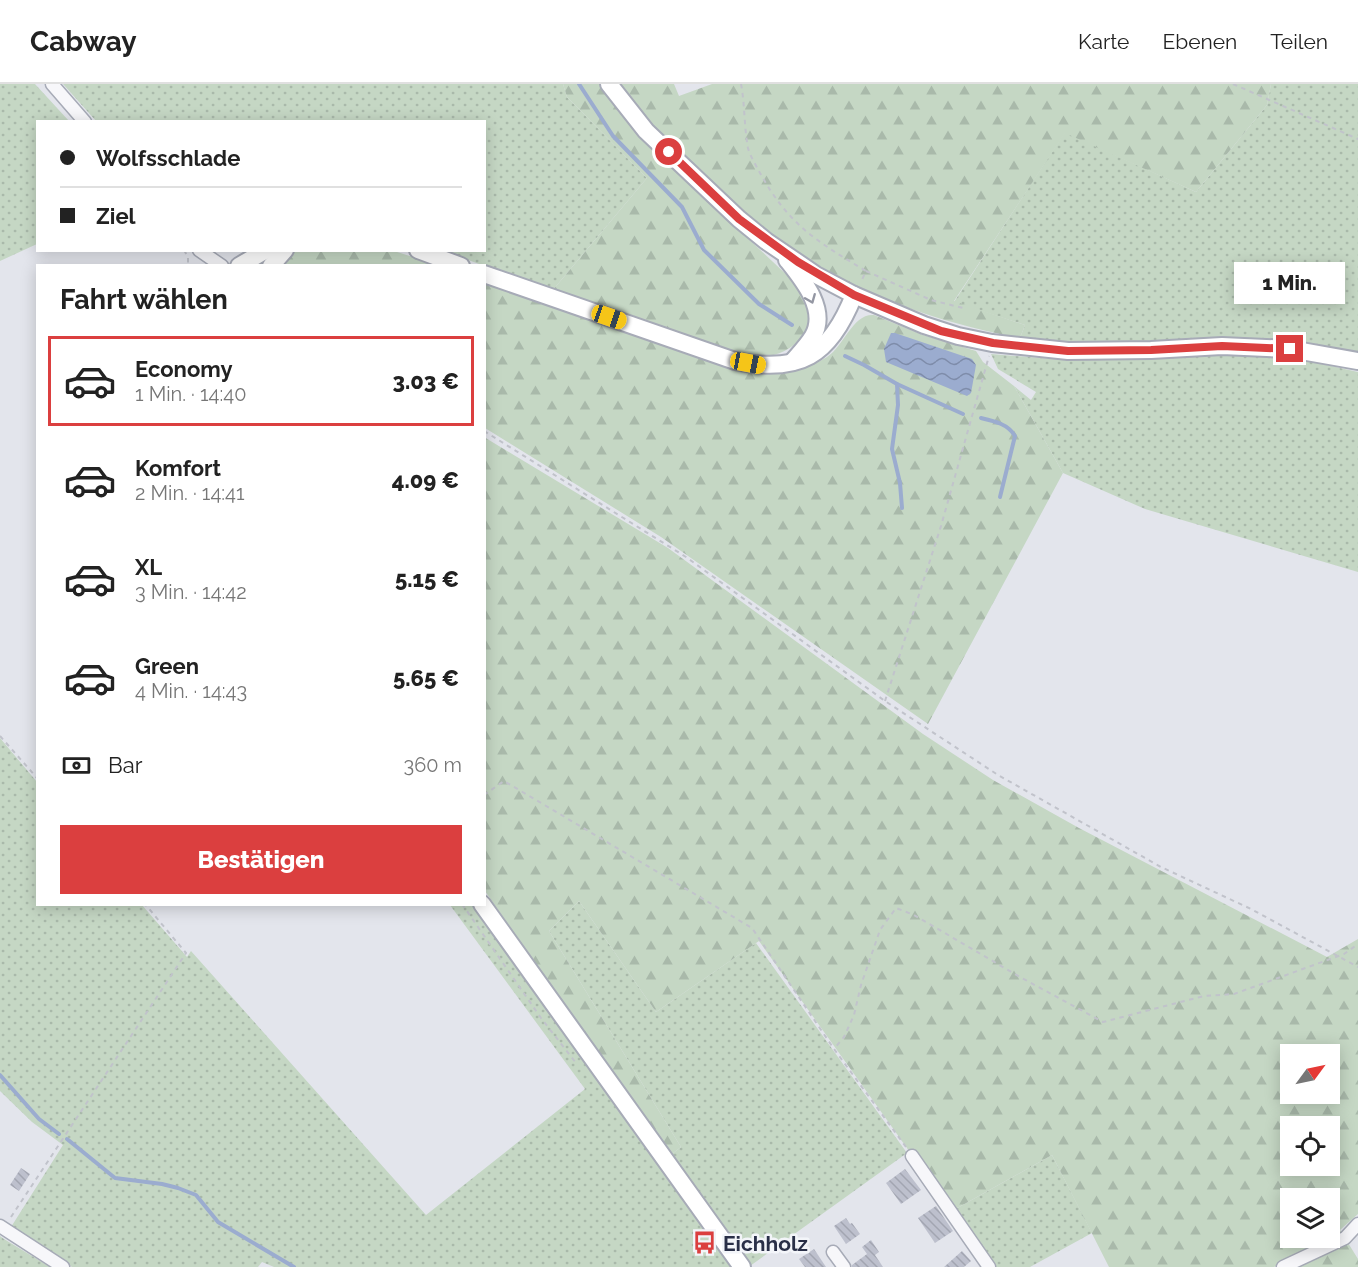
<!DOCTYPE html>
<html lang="de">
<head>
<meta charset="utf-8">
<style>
  :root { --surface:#fff; --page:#f2f2f2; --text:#222; --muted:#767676; --line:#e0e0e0; --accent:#db3f3f }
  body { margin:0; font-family:Raleway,sans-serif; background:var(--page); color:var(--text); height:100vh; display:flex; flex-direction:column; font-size:22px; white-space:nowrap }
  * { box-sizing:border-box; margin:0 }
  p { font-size:20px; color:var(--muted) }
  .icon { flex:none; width:33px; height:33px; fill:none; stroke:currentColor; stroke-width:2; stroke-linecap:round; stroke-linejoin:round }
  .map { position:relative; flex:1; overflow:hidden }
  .drawer { position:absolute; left:36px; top:180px; width:450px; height:642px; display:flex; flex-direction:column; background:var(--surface); border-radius:0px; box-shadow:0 3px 15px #0003 }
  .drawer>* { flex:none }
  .banner { position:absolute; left:36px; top:36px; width:450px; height:132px; border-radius:0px; box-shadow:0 3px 15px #0003; display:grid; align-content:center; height:132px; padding:0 24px; background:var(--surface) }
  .needle { width:39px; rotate:57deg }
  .buttons { position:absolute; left:1280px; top:960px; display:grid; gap:12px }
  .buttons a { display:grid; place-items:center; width:60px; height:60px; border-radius:0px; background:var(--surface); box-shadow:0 3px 15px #0003; font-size:30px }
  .end { position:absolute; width:27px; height:27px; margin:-14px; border:8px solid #db3f3f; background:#fff; box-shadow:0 0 0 3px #fff }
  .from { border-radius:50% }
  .bubble { position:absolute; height:42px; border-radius:0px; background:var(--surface); box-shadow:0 3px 15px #0003; font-size:20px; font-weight:800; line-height:42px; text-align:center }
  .car { position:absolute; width:18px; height:36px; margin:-18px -9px; border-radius:8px; box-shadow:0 0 4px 2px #0007; background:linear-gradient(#f5c518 24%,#345 0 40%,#f5c518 0 76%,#345 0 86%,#f5c518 0) }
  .banner b { display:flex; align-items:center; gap:21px; height:57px; font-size:22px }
  .banner b+b { border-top:2px solid var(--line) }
  .banner i { width:15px; height:15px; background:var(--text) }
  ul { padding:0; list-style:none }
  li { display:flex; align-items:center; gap:18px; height:90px; margin:0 12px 9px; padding:0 12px; border:3px solid transparent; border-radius:0px }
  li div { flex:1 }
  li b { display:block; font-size:22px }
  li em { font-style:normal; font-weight:800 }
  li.current { border-color:var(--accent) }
  li>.icon { width:54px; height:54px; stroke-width:1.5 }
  h2 { padding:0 24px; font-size:27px; line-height:72px }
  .pay { display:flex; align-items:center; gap:15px; height:66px; padding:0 24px; font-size:22px }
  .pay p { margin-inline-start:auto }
  .cta { display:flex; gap:12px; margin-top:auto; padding:12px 24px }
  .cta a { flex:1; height:69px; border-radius:0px; background:var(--accent); color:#fff; font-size:24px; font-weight:800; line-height:69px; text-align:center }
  header { display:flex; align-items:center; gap:36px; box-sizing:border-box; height:84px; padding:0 30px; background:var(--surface); border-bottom:2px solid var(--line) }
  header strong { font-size:28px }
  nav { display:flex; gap:33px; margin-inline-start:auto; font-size:21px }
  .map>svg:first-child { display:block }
  .grass { fill:url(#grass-dots) }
  .forest { fill:url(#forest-firs); fill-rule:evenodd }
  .water { fill:url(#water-waves) }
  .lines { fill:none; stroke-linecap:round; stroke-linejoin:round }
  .stream { stroke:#9baccf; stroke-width:4 }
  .building { fill:url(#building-back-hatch) }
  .street-casing { stroke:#a7abb7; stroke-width:15 }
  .secondary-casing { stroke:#a7abb7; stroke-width:20 }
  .path { stroke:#c1c3cb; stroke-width:2; stroke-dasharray:4.5 4.5; stroke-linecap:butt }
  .street { stroke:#f7f7fa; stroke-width:12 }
  .secondary { stroke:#fff; stroke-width:16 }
  .oneway { stroke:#9497a3 }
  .route { stroke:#db3f3f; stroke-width:8 }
  .labels { text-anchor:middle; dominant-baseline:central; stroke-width:5; stroke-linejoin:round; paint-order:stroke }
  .poi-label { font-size:21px; font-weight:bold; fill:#292f47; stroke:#f3f5f9; text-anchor:start }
</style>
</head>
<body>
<header>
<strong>Cabway</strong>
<nav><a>Karte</a><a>Ebenen</a><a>Teilen</a></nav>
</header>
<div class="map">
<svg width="1358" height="1183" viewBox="0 0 1358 1183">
  <defs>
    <pattern id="grass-dots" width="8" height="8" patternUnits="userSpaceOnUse" patternTransform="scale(1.5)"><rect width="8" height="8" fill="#c5d7c4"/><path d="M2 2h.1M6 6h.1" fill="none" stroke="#a9b9aa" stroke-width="1.8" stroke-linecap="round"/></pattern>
    <pattern id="forest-firs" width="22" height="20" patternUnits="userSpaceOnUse" patternTransform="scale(1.5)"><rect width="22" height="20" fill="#c5d7c4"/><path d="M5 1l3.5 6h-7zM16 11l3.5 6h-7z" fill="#a9b9aa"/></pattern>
    <pattern id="water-waves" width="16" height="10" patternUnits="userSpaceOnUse" patternTransform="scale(1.5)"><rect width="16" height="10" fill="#9baccf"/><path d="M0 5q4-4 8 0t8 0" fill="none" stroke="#7e8caa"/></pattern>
    <pattern id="building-back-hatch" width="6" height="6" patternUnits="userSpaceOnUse" patternTransform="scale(1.5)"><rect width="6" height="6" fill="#bdc0cd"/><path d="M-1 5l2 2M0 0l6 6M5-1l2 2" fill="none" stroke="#a2a5b1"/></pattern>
  </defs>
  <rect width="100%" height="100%" fill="#e3e5ec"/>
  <g class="grass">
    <path d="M0 0H35L69 37 38 38 37 160 0 177Z"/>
    <path d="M63 0H563L567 13 647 94 552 207 444 167 484 166V38L96 37Z"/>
    <path d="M1271 0H1358V270L1147 259H1068L1020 254 1025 241 954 218 1065 48 1196 108 1267 21Z"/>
    <path d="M991 270 1067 276 1220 271 1291 273 1358 288V488L1145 425 1063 389 1014 302 1031 316 1036 308 998 285Z"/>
    <path d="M0 654 37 698 38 820 142 821 187 873 191 867 426 1131 585 1005 450 821H478L735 1183H274L262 1178 258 1183H72L11 1143 63 1061 32 1038 0 1007Z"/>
    <path d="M579 817 656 928 756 859 907 1069 750 1182 668 1073 681 1063 549 847Z"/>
    <path d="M1052 1071 1092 1149 1030 1183H991L952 1127Z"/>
    <path d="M0 1152 4 1155 50 1183H0Z"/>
  </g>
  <g class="forest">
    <path d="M563 0H600L618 26 672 83 789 193C802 207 820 230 806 249 796 261 784 270 768 272 742 274 703 258 679 250 637 235 595 221 552 207L647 94 567 13Z"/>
    <path d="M618 0H674L679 12 712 0H1271L1267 21 1196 108 1065 49 954 217 1025 241 1020 254C878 227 783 174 682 71 660 48 637 26 618 0Z"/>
    <path d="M294 166 394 167 438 181 278 182Z"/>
    <path d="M484 197 740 285C770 291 801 290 827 273 844 262 853 229 874 231L923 251 976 267 983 278 1014 302 1063 389 928 640 661 453 485 344Z"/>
    <path d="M484 353 668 464 923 650 993 696 1079 744 1327 873 1358 855V1130L1340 1146 1358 1175V1183H1285L1282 1179 1274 1183H1109L1052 1071 952 1127 759 857 656 928 579 817 549 847 681 1063 668 1073 485 807ZM1290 970H1329V1010H1290ZM1290 1042H1329V1082H1290ZM1290 1114H1329V1154H1290Z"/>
  </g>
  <path class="water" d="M891 249H895L972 275 976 281 971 309 967 312 886 278 884 265Z"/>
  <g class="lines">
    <g class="stream">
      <path d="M579 0 613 52 682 123 704 166 759 220 792 241"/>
      <path d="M845 272 864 281 897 300 963 330"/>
      <path d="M897 300 898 321 892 365 900 399 902 424"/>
      <path d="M981 334C994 337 1008 340 1015 352L1000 413"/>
      <path d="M0 991 39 1035 59 1050"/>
      <path d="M67 1055 115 1094 162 1100 178 1104 196 1111 218 1138 294 1183"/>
    </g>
  </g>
  <g class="building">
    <path d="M21 1084 30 1090 19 1107 10 1101Z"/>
    <path d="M905 1085 921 1106 901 1120 886 1099Z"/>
    <path d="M936 1122 953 1147 935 1159 918 1134Z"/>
    <path d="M846 1134 850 1140 852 1139 860 1150 846 1160 834 1142Z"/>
    <path d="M871 1156 879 1168 875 1171 883 1183H852V1181L867 1170 862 1163Z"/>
    <path d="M814 1165 826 1183H805L799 1175Z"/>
    <path d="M962 1167 971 1177 964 1183H944Z"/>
  </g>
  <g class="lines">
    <defs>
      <g id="street">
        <path d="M52 0 85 38"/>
        <path d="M199 166 222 182"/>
        <path d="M912 1072 989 1183"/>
        <path d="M0 1142 63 1183"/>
        <path d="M833 1168 844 1183"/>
        <path d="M1283 1183 1345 1154 1358 1140"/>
      </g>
      <g id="secondary">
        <path d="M609 0 646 47 739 135 766 157 816 191 854 211 924 241 958 252 992 259 1068 267 1151 266 1222 262 1290 265 1358 277"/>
        <path d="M418 166 461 182"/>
        <path d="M787 176C803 196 828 226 813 252 807 262 799 270 792 278"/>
        <path d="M239 182 266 166"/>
        <path d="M271 182 285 166"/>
        <path d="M484 190 735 277C800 290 830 272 854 211"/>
        <path d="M482 820 742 1183"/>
      </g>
    </defs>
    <use href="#street" class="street-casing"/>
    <use href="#secondary" class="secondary-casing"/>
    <g class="path">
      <path d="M741 0C745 21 744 43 748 64 750 72 756 81 760 89 789 141 816 157 866 187L861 198"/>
      <path d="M1233 0 1358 55"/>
      <path d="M184 166 188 173V182"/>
      <path d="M866 187 931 216 963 224"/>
      <path d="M484 347 686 473 885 617 998 691 1161 783 1251 825 1358 883"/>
      <path d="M885 617 941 442 989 272"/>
      <path d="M0 652 38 695"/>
      <path d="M484 711 504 697 752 844 834 965"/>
      <path d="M462 820 541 934 576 979"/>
      <path d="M906 1063 834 965 844 953 854 931 861 901 880 846 896 824 914 831 1020 893 1103 938 1204 912 1234 910 1344 870 1358 860"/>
      <path d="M11 1133 186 869 145 820"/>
    </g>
    <use href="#street" class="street"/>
    <use href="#secondary" class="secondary"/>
  </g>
  <defs><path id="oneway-chevron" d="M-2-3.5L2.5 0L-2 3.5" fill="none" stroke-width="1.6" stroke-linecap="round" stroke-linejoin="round" transform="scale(1.5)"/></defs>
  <use class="oneway" href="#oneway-chevron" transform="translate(811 215) rotate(68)"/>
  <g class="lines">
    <path class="route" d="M669 68 739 135 798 178 854 211 941 247 993 259 1068 267 1151 266 1222 262 1290 265"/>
  </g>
  <defs>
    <symbol id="bus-bare" viewBox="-9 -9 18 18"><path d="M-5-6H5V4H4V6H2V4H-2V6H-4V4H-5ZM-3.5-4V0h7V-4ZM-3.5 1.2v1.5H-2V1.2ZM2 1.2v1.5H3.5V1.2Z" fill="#db3f3f" stroke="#f3f5f9" stroke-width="2.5" paint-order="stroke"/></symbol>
  </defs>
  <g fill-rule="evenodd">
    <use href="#bus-bare" x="688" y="1142" width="33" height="33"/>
  </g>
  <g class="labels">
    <g class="poi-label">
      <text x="723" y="1159">Eichholz</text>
    </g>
  </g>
</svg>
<div class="buttons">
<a><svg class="needle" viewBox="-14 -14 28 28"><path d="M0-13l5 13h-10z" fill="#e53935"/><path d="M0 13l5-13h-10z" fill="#767676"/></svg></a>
<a><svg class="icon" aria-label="locate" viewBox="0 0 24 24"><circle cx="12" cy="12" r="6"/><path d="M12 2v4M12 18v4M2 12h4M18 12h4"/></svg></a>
<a><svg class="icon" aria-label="layers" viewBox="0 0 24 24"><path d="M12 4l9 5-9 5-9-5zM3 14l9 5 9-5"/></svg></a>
</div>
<i class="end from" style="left:669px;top:68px"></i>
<i class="end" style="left:1290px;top:265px"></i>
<div class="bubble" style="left:1234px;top:178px;width:111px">1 Min.</div>
<i class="car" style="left:609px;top:233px;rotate:109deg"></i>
<i class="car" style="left:748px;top:279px;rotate:101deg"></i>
<div class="banner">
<b><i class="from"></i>Wolfsschlade</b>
<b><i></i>Ziel</b>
</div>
<section class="drawer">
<h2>Fahrt wählen</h2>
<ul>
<li class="current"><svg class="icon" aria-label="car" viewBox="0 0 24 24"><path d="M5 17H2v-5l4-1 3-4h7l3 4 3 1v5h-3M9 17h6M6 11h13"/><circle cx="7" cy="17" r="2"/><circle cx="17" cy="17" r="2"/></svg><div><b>Economy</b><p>1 Min. · 14:40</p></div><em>3.03 €</em></li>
<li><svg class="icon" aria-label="car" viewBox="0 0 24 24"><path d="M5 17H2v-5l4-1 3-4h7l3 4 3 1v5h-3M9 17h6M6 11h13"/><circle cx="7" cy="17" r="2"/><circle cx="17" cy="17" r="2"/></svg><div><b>Komfort</b><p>2 Min. · 14:41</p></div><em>4.09 €</em></li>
<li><svg class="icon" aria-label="car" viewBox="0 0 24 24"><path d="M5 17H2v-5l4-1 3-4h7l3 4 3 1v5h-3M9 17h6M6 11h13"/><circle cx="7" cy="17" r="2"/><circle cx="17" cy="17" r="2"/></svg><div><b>XL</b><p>3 Min. · 14:42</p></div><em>5.15 €</em></li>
<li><svg class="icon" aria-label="car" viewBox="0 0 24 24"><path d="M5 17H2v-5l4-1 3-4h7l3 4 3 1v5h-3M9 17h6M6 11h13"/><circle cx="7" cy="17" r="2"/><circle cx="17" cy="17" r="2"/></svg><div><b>Green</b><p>4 Min. · 14:43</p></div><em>5.65 €</em></li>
</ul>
<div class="pay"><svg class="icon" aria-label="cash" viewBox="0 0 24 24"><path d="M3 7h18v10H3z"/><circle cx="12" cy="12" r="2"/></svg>Bar<p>360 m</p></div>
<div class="cta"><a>Bestätigen</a></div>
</section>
</div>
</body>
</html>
